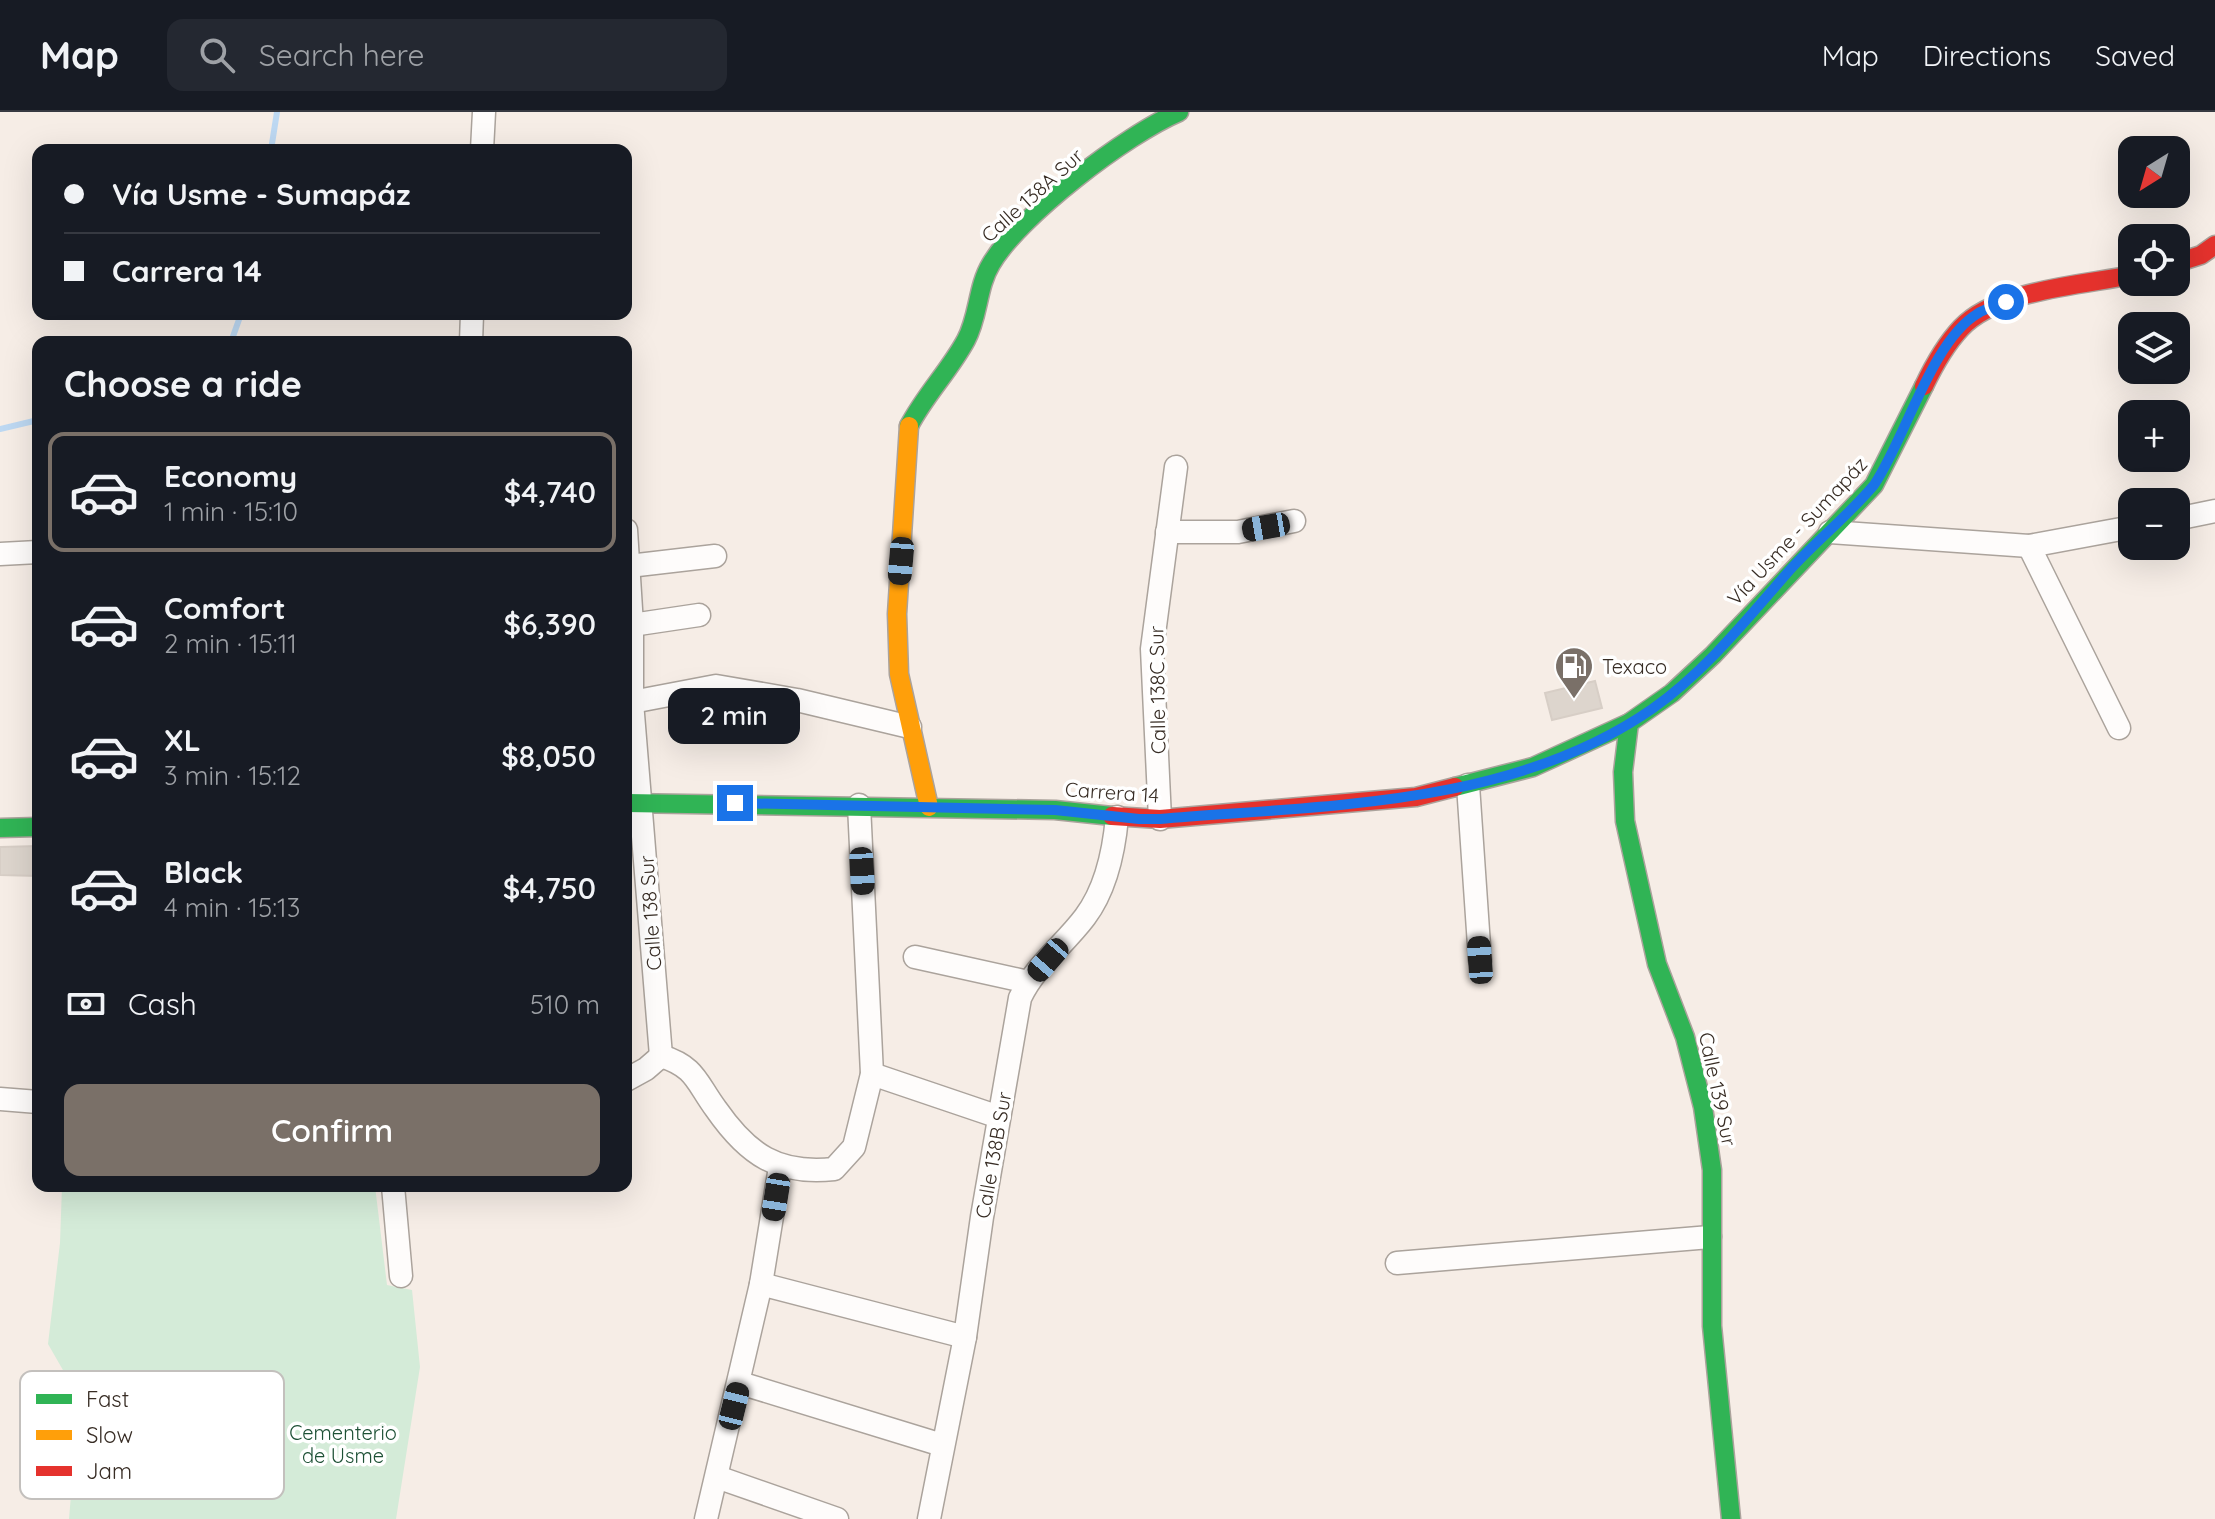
<!DOCTYPE html>
<html lang="en">
<head>
<meta charset="utf-8">
<style>
  :root { --surface:#171b24; --page:#242831; --text:#f1f3f6; --muted:#9ea1a6; --line:#363941; --accent:#7a7068 }
  body { margin:0; font-family:Quicksand,sans-serif; background:var(--page); color:var(--text); height:100vh; display:flex; flex-direction:column; font-size:30px; white-space:nowrap }
  * { box-sizing:border-box; margin:0 }
  p { font-size:26px; color:var(--muted) }
  .icon { flex:none; width:44px; height:44px; fill:none; stroke:currentColor; stroke-width:2; stroke-linecap:round; stroke-linejoin:round }
  .map { position:relative; flex:1; overflow:hidden }
  .panel { position:absolute; left:32px; top:224px; width:600px; height:856px; display:flex; flex-direction:column; background:var(--surface); border-radius:16px; box-shadow:0 8px 32px #0002 }
  .panel>* { flex:none }
  .guide { position:absolute; left:32px; top:32px; width:600px; height:176px; border-radius:16px; box-shadow:0 8px 32px #0002; display:grid; align-content:center; height:176px; padding:0 32px; background:var(--surface) }
  .needle { width:52px; rotate:217deg }
  .buttons { position:absolute; left:2118px; top:24px; display:grid; gap:16px }
  .buttons a { display:grid; place-items:center; width:72px; height:72px; border-radius:16px; background:var(--surface); box-shadow:0 8px 32px #0002; font-size:40px }
  .end { position:absolute; width:36px; height:36px; margin:-18px; border:10px solid #1a73e8; background:#fff; box-shadow:0 0 0 4px #fff }
  .from { border-radius:50% }
  .bubble { position:absolute; height:56px; border-radius:16px; background:var(--surface); box-shadow:0 8px 32px #0002; font-size:26px; font-weight:600; line-height:56px; text-align:center }
  .car { position:absolute; width:24px; height:48px; margin:-24px -12px; border-radius:10px; box-shadow:0 0 6px 2px #0007; background:linear-gradient(#222 24%,#8ab4d8 0 40%,#222 0 76%,#8ab4d8 0 86%,#222 0) }
  .guide b { display:flex; align-items:center; gap:28px; height:76px; font-size:30px }
  .guide b+b { border-top:2px solid var(--line) }
  .guide i { width:20px; height:20px; background:var(--text) }
  ul { padding:0; list-style:none }
  li { display:flex; align-items:center; gap:24px; height:120px; margin:0 16px 12px; padding:0 16px; border:4px solid transparent; border-radius:16px }
  li div { flex:1 }
  li b { display:block; font-size:30px }
  li em { font-style:normal; font-weight:600 }
  li.on { border-color:var(--accent) }
  li>.icon { width:72px; height:72px; stroke-width:1.5 }
  h2 { padding:0 32px; font-size:36px; line-height:96px }
  .pay { display:flex; align-items:center; gap:20px; height:88px; padding:0 32px; font-size:30px }
  .pay p { margin-inline-start:auto }
  .cta { display:flex; gap:16px; margin-top:auto; padding:16px 32px }
  .cta a { flex:1; height:92px; border-radius:16px; background:var(--accent); color:#fff; font-size:32px; font-weight:600; line-height:92px; text-align:center }
  header { display:flex; align-items:center; gap:48px; box-sizing:border-box; height:112px; padding:0 40px; background:var(--surface); border-bottom:2px solid var(--line) }
  header strong { font-size:38px }
  nav { display:flex; gap:44px; margin-inline-start:auto; font-size:28px }
  .search { width:560px; height:72px; background:var(--page); display:flex; align-items:center; gap:20px; box-sizing:border-box; padding:0 28px; border-radius:16px; color:var(--muted); font-size:30px }
  .map>svg:first-child { display:block }
  .green { fill:#d4ebd8 }
  .lines { fill:none; stroke-linecap:round; stroke-linejoin:round }
  .stream { stroke:#bdd8f2; stroke-width:6 }
  .building { fill:#ddd5cd; stroke:#d7cec6; stroke-width:2 }
  .street-casing { stroke:#aba39c; stroke-width:25 }
  .fast-casing { stroke:#aba39c; stroke-width:21 }
  .slow-casing { stroke:#aba39c; stroke-width:21 }
  .jam-casing { stroke:#aba39c; stroke-width:21 }
  .street { stroke:#fefcfb; stroke-width:22 }
  .fast { stroke:#30b455; stroke-width:18 }
  .slow { stroke:#ff9f0a; stroke-width:18 }
  .jam { stroke:#e5322d; stroke-width:18 }
  .route { stroke:#1a73e8; stroke-width:10 }
  .labels { text-anchor:middle; dominant-baseline:central; stroke-width:7; stroke-linejoin:round; paint-order:stroke }
  .street-label { font-size:20px; fill:#372c24; stroke:#fff }
  .poi-label { font-size:20px; fill:#372c24; stroke:#fff; text-anchor:start }
  .park-label { font-size:20px; fill:#1d5035; stroke:#fff }
  .key { fill:#fff; stroke:#c3c0bd; stroke-width:2 }
  .key-label { font-size:22px; fill:#372c24 }
</style>
</head>
<body>
<header>
<strong>Map</strong>
<div class="search"><svg class="icon" aria-label="search" viewBox="0 0 24 24"><circle cx="10" cy="10" r="6"/><path d="M15 15l6 6"/></svg>Search here</div>
<nav><a>Map</a><a>Directions</a><a>Saved</a></nav>
</header>
<div class="map">
<svg width="2215" height="1407" viewBox="0 0 2215 1407">
  <rect width="100%" height="100%" fill="#f6ede6"/>
  <path class="green" d="M62 1074H375L387 1173 412 1178 420 1255 396 1407H69L79 1286 48 1232 60 1131Z"/>
  <g class="lines">
    <g class="stream">
      <path d="M271 38 277 0"/>
      <path d="M231 230 241 202"/>
      <path d="M0 317 38 308"/>
    </g>
  </g>
  <g class="building">
    <path d="M1595 569 1602 596 1552 608 1545 581Z"/>
    <path d="M38 734V764L0 763V735Z"/>
  </g>
  <g class="lines">
    <defs>
      <g id="street">
        <path d="M482 38 484 0"/>
        <path d="M471 230 472 202"/>
        <path d="M2176 407 2215 399"/>
        <path d="M626 418 632 513V590L661 944"/>
        <path d="M1167 420H1238L1294 409"/>
        <path d="M1830 420 2029 434 2132 415"/>
        <path d="M2029 434 2119 616"/>
        <path d="M0 442 38 440"/>
        <path d="M629 454 715 444"/>
        <path d="M632 513 699 503"/>
        <path d="M632 590 716 574 797 588 910 615"/>
        <path d="M1468 673 1480 848"/>
        <path d="M1160 707 1152 537 1176 355"/>
        <path d="M915 845 1028 870"/>
        <path d="M661 944C696 955 696 970 716 997 748 1043 778 1063 834 1057L854 1035 872 962 859 693"/>
        <path d="M872 962 999 1005"/>
        <path d="M626 968 646 957 661 944"/>
        <path d="M0 987 38 990"/>
        <path d="M393 1074 401 1164"/>
        <path d="M1397 1151 1710 1125"/>
        <path d="M761 1172 965 1225"/>
        <path d="M740 1271 942 1333"/>
        <path d="M717 1365 837 1407"/>
        <path d="M706 1407 761 1172 780 1055"/>
        <path d="M929 1407 965 1225 982 1105 1020 886C1035 854 1064 833 1085 805 1106 777 1114 739 1117 705"/>
      </g>
      <g id="fast">
        <path d="M909 314C925 283 950 258 966 228 979 204 977 175 991 152 1019 104 1127 22 1179 0"/>
        <path d="M1629 611 1623 660 1625 709 1657 852 1685 925 1703 995 1712 1058V1214L1731 1407"/>
        <path d="M1455 675 1533 655 1629 611 1672 581 1713 543 1874 373 1924 274"/>
        <path d="M626 691 1055 698 1112 704"/>
        <path d="M0 716 38 715"/>
      </g>
      <path id="slow" d="M909 314 897 502 899 562 929 695"/>
      <g id="jam">
        <path d="M2176 151 2201 143 2215 133"/>
        <path d="M1924 274C1934 253 1945 233 1961 216 1996 178 2083 173 2132 163"/>
        <path d="M1112 704 1160 707 1416 685 1455 675"/>
      </g>
    </defs>
    <use href="#street" class="street-casing"/>
    <use href="#fast" class="fast-casing"/>
    <use href="#slow" class="slow-casing"/>
    <use href="#jam" class="jam-casing"/>
    <use href="#street" class="street"/>
    <use href="#fast" class="fast"/>
    <use href="#slow" class="slow"/>
    <use href="#jam" class="jam"/>
  </g>
  <g class="lines">
    <path class="route" d="M735 691 1055 698 1139 707H1160C1324 693 1511 695 1652 597 1705 560 1747 507 1789 459 1816 429 1848 404 1874 373 1905 327 1932 229 1977 202 1986 196 1997 194 2006 190"/>
  </g>
  <defs>
    <symbol id="fuel-pin" viewBox="-11 -11 22 30"><path d="M0 17L-7.5 6A9.5 9.5 0 1 1 7.5 6Z" fill="#7a7068" stroke="#fff"/><path d="M-5.5-6h7V0h2V4h1.3V-2.5L3-4.5l.8-.8L6-3V5H2.5V1h-1V6h-7ZM-4.2-4.7v3.2H.2V-4.7Z" fill="#fff"/></symbol>
  </defs>
  <g fill-rule="evenodd">
    <use href="#fuel-pin" x="1552" y="532" width="44" height="60"/>
  </g>
  <g class="labels">
    <g class="street-label">
      <text transform="translate(1032 83) rotate(-42)">Calle 138A Sur</text>
      <text transform="translate(1797 419) rotate(-47)">Vía Usme - Sumapáz</text>
      <text transform="translate(1157 578) rotate(-91)">Calle 138C Sur</text>
      <text transform="translate(1112 680) rotate(4)">Carrera 14</text>
      <text transform="translate(650 801) rotate(-94)">Calle 138 Sur</text>
      <text transform="translate(1718 977) rotate(78)">Calle 139 Sur</text>
      <text transform="translate(993 1043) rotate(-80)">Calle 138B Sur</text>
    </g>
    <g class="poi-label">
      <text x="1602" y="554">Texaco</text>
    </g>
    <g class="park-label">
      <text x="343" y="1320">Cementerio<tspan x="343" dy="23">de Usme</tspan></text>
    </g>
  </g>
  <rect x="20" y="1259" width="264" height="128" rx="12" class="key"/>
  <rect x="36" y="1282" width="36" height="10" fill="#30b455"/>
  <rect x="36" y="1318" width="36" height="10" fill="#ff9f0a"/>
  <rect x="36" y="1354" width="36" height="10" fill="#e5322d"/>
  <g class="key-label">
    <text x="86" y="1295">Fast</text>
    <text x="86" y="1331">Slow</text>
    <text x="86" y="1367">Jam</text>
  </g>
</svg>
<div class="buttons">
<a><svg class="needle" viewBox="-14 -14 28 28"><path d="M0-13l5 13h-10z" fill="#e53935"/><path d="M0 13l5-13h-10z" fill="#9ea1a6"/></svg></a>
<a><svg class="icon" aria-label="locate" viewBox="0 0 24 24"><circle cx="12" cy="12" r="6"/><path d="M12 2v4M12 18v4M2 12h4M18 12h4"/></svg></a>
<a><svg class="icon" aria-label="layers" viewBox="0 0 24 24"><path d="M12 4l9 5-9 5-9-5zM3 14l9 5 9-5"/></svg></a>
<a>+</a>
<a>−</a>
</div>
<i class="end from" style="left:2006px;top:190px"></i>
<i class="end" style="left:735px;top:691px"></i>
<div class="bubble" style="left:668px;top:576px;width:132px">2 min</div>
<i class="car" style="left:1266px;top:415px;rotate:260deg"></i>
<i class="car" style="left:901px;top:449px;rotate:185deg"></i>
<i class="car" style="left:862px;top:759px;rotate:177deg"></i>
<i class="car" style="left:1048px;top:848px;rotate:221deg"></i>
<i class="car" style="left:1480px;top:848px;rotate:356deg"></i>
<i class="car" style="left:776px;top:1085px;rotate:189deg"></i>
<i class="car" style="left:734px;top:1294px;rotate:14deg"></i>
<div class="guide">
<b><i class="from"></i>Vía Usme - Sumapáz</b>
<b><i></i>Carrera 14</b>
</div>
<section class="panel">
<h2>Choose a ride</h2>
<ul>
<li class="on"><svg class="icon" aria-label="car" viewBox="0 0 24 24"><path d="M5 17H2v-5l4-1 3-4h7l3 4 3 1v5h-3M9 17h6M6 11h13"/><circle cx="7" cy="17" r="2"/><circle cx="17" cy="17" r="2"/></svg><div><b>Economy</b><p>1 min · 15:10</p></div><em>$4,740</em></li>
<li><svg class="icon" aria-label="car" viewBox="0 0 24 24"><path d="M5 17H2v-5l4-1 3-4h7l3 4 3 1v5h-3M9 17h6M6 11h13"/><circle cx="7" cy="17" r="2"/><circle cx="17" cy="17" r="2"/></svg><div><b>Comfort</b><p>2 min · 15:11</p></div><em>$6,390</em></li>
<li><svg class="icon" aria-label="car" viewBox="0 0 24 24"><path d="M5 17H2v-5l4-1 3-4h7l3 4 3 1v5h-3M9 17h6M6 11h13"/><circle cx="7" cy="17" r="2"/><circle cx="17" cy="17" r="2"/></svg><div><b>XL</b><p>3 min · 15:12</p></div><em>$8,050</em></li>
<li><svg class="icon" aria-label="car" viewBox="0 0 24 24"><path d="M5 17H2v-5l4-1 3-4h7l3 4 3 1v5h-3M9 17h6M6 11h13"/><circle cx="7" cy="17" r="2"/><circle cx="17" cy="17" r="2"/></svg><div><b>Black</b><p>4 min · 15:13</p></div><em>$4,750</em></li>
</ul>
<div class="pay"><svg class="icon" aria-label="cash" viewBox="0 0 24 24"><path d="M3 7h18v10H3z"/><circle cx="12" cy="12" r="2"/></svg>Cash<p>510 m</p></div>
<div class="cta"><a>Confirm</a></div>
</section>
</div>
</body>
</html>
